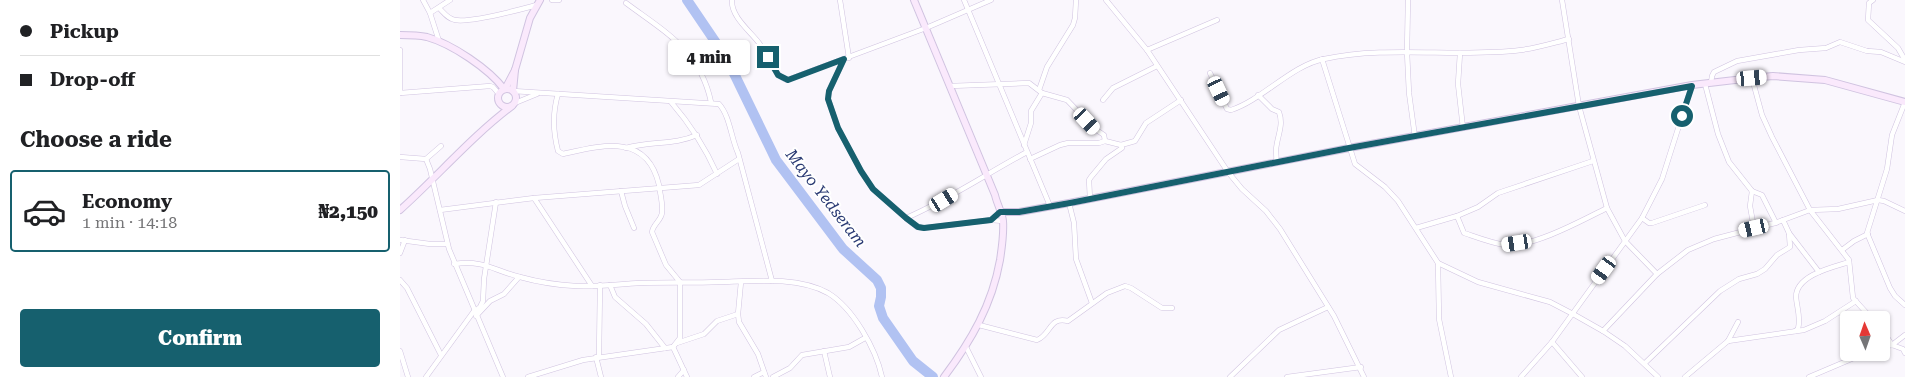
<!DOCTYPE html>
<html lang="en">
<head>
<meta charset="utf-8">
<style>
  :root { --surface:#fff; --page:#f6f6f6; --text:#202124; --muted:#757577; --line:#e0e0e0; --accent:#16606e }
  body { margin:0; font-family:"Roboto Serif",serif; background:var(--page); color:var(--text); height:100vh; display:flex; flex-direction:column; font-size:19px; white-space:nowrap }
  * { box-sizing:border-box; margin:0 }
  p { font-size:16px; color:var(--muted) }
  .icon { flex:none; width:28px; height:28px; fill:none; stroke:currentColor; stroke-width:2; stroke-linecap:round; stroke-linejoin:round }
  .map { position:relative; flex:1; overflow:hidden }
  .panel { display:flex; flex-direction:column; background:var(--surface); width:400px }
  .panel>* { flex:none }
  .hud { display:grid; align-content:center; height:110px; padding:0 20px; background:var(--surface) }
  .needle { width:32px; rotate:358deg }
  .buttons { position:absolute; left:1440px; top:311px; display:grid; gap:10px }
  .buttons a { display:grid; place-items:center; width:50px; height:50px; border-radius:5px; background:var(--surface); box-shadow:0 1px 4px #0004; font-size:25px }
  .end { position:absolute; width:22px; height:22px; margin:-11px; border:6px solid #16606e; background:#fff; box-shadow:0 0 0 2px #fff }
  .from { border-radius:50% }
  .bubble { position:absolute; height:35px; border-radius:5px; background:var(--surface); box-shadow:0 1px 4px #0004; font-size:16px; font-weight:800; line-height:35px; text-align:center }
  .car { position:absolute; width:15px; height:30px; margin:-15px -8px; border-radius:6px; box-shadow:0 0 4px 1px #0007; background:linear-gradient(#fff 24%,#345 0 40%,#fff 0 76%,#345 0 86%,#fff 0) }
  .hud b { display:flex; align-items:center; gap:18px; height:48px; font-size:19px }
  .hud b+b { border-top:1px solid var(--line) }
  .hud i { width:12px; height:12px; background:var(--text) }
  ul { padding:0; list-style:none }
  li { display:flex; align-items:center; gap:15px; height:82px; margin:0 10px 8px; padding:0 10px; border:2px solid transparent; border-radius:5px }
  li div { flex:1 }
  li b { display:block; font-size:19px }
  li em { font-style:normal; font-weight:800 }
  li.active { border-color:var(--accent) }
  li>.icon { width:45px; height:45px; stroke-width:1.5 }
  h2 { padding:0 20px; font-size:22px; line-height:60px }
  .button { display:flex; gap:10px; margin-top:auto; padding:10px 20px }
  .button a { flex:1; height:58px; border-radius:5px; background:var(--accent); color:#fff; font-size:20px; font-weight:800; line-height:58px; text-align:center }
  main { display:flex; flex:1; min-height:0 }
  .map>svg:first-child { display:block }
  .lines { fill:none; stroke-linecap:round; stroke-linejoin:round }
  .river { stroke:#b1c2f2; stroke-width:10 }
  .street-casing { stroke:#d0c3e0; stroke-width:5.5 }
  .secondary-casing { stroke:#d0c3e0; stroke-width:8 }
  .street { stroke:#fff; stroke-width:4.5 }
  .secondary { stroke:#fae9fc; stroke-width:6 }
  .route { stroke:#16606e; stroke-width:6 }
  .labels { text-anchor:middle; dominant-baseline:central; stroke-width:4; stroke-linejoin:round; paint-order:stroke }
  .water-label { font-size:16px; font-style:italic; fill:#2a3a73; stroke:#fff }
</style>
</head>
<body>
<main>
<section class="panel">
<div class="hud">
<b><i class="from"></i>Pickup</b>
<b><i></i>Drop-off</b>
</div>
<h2>Choose a ride</h2>
<ul>
<li class="active"><svg class="icon" aria-label="car" viewBox="0 0 24 24"><path d="M5 17H2v-5l4-1 3-4h7l3 4 3 1v5h-3M9 17h6M6 11h13"/><circle cx="7" cy="17" r="2"/><circle cx="17" cy="17" r="2"/></svg><div><b>Economy</b><p>1 min · 14:18</p></div><em>₦2,150</em></li>
</ul>
<div class="button"><a>Confirm</a></div>
</section>
<div class="map">
<svg width="1505" height="377" viewBox="0 0 1505 377">
  <rect width="100%" height="100%" fill="#faf7fd"/>
  <g class="lines">
    <path class="river" d="M287 0 327 59 376 160 443 249 477 280 481 288V297L479 306 483 318 513 361 533 377"/>
    <defs>
      <g id="street">
        <path d="M23 0 30 13 39 41"/>
        <path d="M152 0H159"/>
        <path d="M332 0C331 17 350 31 359 43 367 54 374 76 387 80L526 28 591 0"/>
        <path d="M440 0 449 58"/>
        <path d="M564 0 650 206"/>
        <path d="M706 0 747 50 828 172 842 189 866 211 880 229 934 316 964 377"/>
        <path d="M1008 0 1007 52 1009 93 1015 137"/>
        <path d="M1162 0 1179 106 1207 208 1225 241 1257 274"/>
        <path d="M1473 0 1469 3 1468 20 1498 48 1505 60"/>
        <path d="M226 3C265 32 300 50 311 102"/>
        <path d="M39 8C44 13 48 19 55 20 72 23 118 10 137 5"/>
        <path d="M30 13 50 0"/>
        <path d="M0 50V93"/>
        <path d="M747 50 817 20"/>
        <path d="M1060 53 1058 84 1063 128"/>
        <path d="M444 59 429 91 428 99 438 128 461 171 473 189 506 218 517 227 524 228 591 220 603 221"/>
        <path d="M922 59 955 164 985 187 998 201 1038 263 1078 282 1150 302 1173 314 1203 331 1225 346 1258 377"/>
        <path d="M810 73 827 109 831 110C862 100 892 65 924 59 989 45 1056 58 1121 50 1137 48 1153 43 1169 39"/>
        <path d="M1352 78 1362 115 1372 137 1410 210 1449 260 1453 298 1473 320"/>
        <path d="M1311 83 1312 76 1314 72 1337 61 1399 50 1426 48 1440 42 1467 51 1481 52 1505 62"/>
        <path d="M1305 84 1318 134 1329 162 1352 191 1362 195 1376 223"/>
        <path d="M550 86 629 83 642 93 667 100 695 129 704 135 705 141"/>
        <path d="M639 90 647 67 673 25 675 18 676 0"/>
        <path d="M113 91 319 104C330 116 331 138 338 153L372 281"/>
        <path d="M0 93 90 86 93 87 99 94"/>
        <path d="M858 95 872 109 879 112C884 126 877 136 876 150 876 154 877 158 876 162"/>
        <path d="M703 100 713 88 757 66"/>
        <path d="M271 102C290 124 305 147 317 174"/>
        <path d="M1505 102 1492 135 1487 169 1467 233 1490 288 1495 296 1505 305"/>
        <path d="M115 103 137 94"/>
        <path d="M624 145 631 123V111L642 93"/>
        <path d="M226 148C250 141 275 145 297 135"/>
        <path d="M0 157 26 159 41 146"/>
        <path d="M26 159 30 169 49 249 103 377"/>
        <path d="M630 159 660 145 668 143H699L705 141 721 145 735 141 746 123 781 100"/>
        <path d="M221 191 225 206 234 228"/>
        <path d="M1352 191 1350 206 1354 228"/>
        <path d="M134 198 192 286"/>
        <path d="M690 199 689 180 691 177 706 159 722 148 721 145"/>
        <path d="M669 203 674 223 676 259 692 303"/>
        <path d="M40 210 134 198 299 185 339 159"/>
        <path d="M1057 216 1064 233C1076 237 1091 243 1105 245 1132 248 1183 220 1207 208"/>
        <path d="M506 218C548 200 586 174 627 152"/>
        <path d="M1242 218 1249 223H1252L1305 205"/>
        <path d="M1016 228 1057 216 1078 207 1098 193 1193 161"/>
        <path d="M1389 233 1419 272"/>
        <path d="M0 240 30 244H47"/>
        <path d="M1442 250 1454 241 1468 234"/>
        <path d="M0 253 5 240"/>
        <path d="M1038 263 1039 319 1051 377"/>
        <path d="M54 264C85 260 92 270 120 277 138 282 157 285 176 286 197 287 219 284 240 283 266 282 293 283 319 282 352 281 398 276 428 293 453 308 476 349 482 377"/>
        <path d="M0 280 7 288 41 355"/>
        <path d="M341 282 338 314 339 322 358 354 366 377"/>
        <path d="M210 285 215 297 246 324 265 348"/>
        <path d="M74 312 80 307 83 301 84 279 96 202"/>
        <path d="M1441 312 1449 328"/>
        <path d="M76 316 90 301 104 294 119 277"/>
        <path d="M579 325 637 340C651 335 649 316 668 321L707 293 725 286 731 288 762 308H772"/>
        <path d="M1481 328 1492 345"/>
        <path d="M1203 331 1257 274 1288 250 1314 239 1375 223 1410 210 1438 209 1478 200 1484 201 1505 211"/>
        <path d="M1395 331 1398 329C1401 318 1397 308 1396 297 1396 275 1433 267 1449 262"/>
        <path d="M1328 341 1404 330 1425 321 1456 301"/>
        <path d="M1152 342 1182 377"/>
        <path d="M277 343 304 334 317 321 338 314"/>
        <path d="M1492 345 1505 335"/>
        <path d="M273 347 287 377"/>
        <path d="M566 347 581 377"/>
        <path d="M1481 347 1492 345 1503 349 1505 353"/>
        <path d="M0 351 8 377"/>
        <path d="M424 351 430 377"/>
        <path d="M199 356 200 285"/>
        <path d="M196 357 201 377"/>
        <path d="M1245 363 1320 291 1339 279 1357 274 1365 269 1377 255 1390 247 1389 233 1383 220"/>
        <path d="M26 377 74 311"/>
        <path d="M128 377 183 360 273 347 280 338V282L266 265 252 232C253 224 262 220 262 212 263 203 260 194 259 185 247 133 203 145 163 154L158 151C153 132 152 114 158 94"/>
        <path d="M278 377 284 370"/>
        <path d="M354 377 364 372"/>
        <path d="M373 377 390 368 402 355 449 347 465 338"/>
        <path d="M830 377 879 330 928 307"/>
        <path d="M887 377 961 367"/>
        <path d="M1121 377 1152 342 1242 218 1262 179 1292 85"/>
        <path d="M1285 377 1328 341 1338 322"/>
        <path d="M1409 377 1468 352"/>
      </g>
      <g id="secondary">
        <path d="M514 0 595 195C597 204 602 212 603 221 604 234 602 247 600 260 592 305 571 341 544 377"/>
        <path d="M0 35C9 35 18 35 27 37 52 44 89 69 104 89"/>
        <path d="M105 89 115 70 130 18 140 0"/>
        <circle cx="107" cy="98" r="9"/>
        <path d="M113 91 115 70"/>
        <path d="M0 210C38 176 71 137 112 106"/>
        <path d="M600 212H619L669 203 949 148 1292 85 1352 78 1373 76 1425 80 1505 102"/>
      </g>
    </defs>
    <use href="#street" class="street-casing"/>
    <use href="#secondary" class="secondary-casing"/>
    <use href="#street" class="street"/>
    <use href="#secondary" class="secondary"/>
  </g>
  <g class="lines">
    <path class="route" d="M368 57 378 75 388 80 444 59 429 91 428 99 438 128 461 171 473 189 506 218 518 227 524 228 591 220 600 212H619L670 203 949 148 1292 86 1282 116"/>
  </g>
  <g class="labels">
    <g class="water-label">
      <text transform="translate(426 198) rotate(52)">Mayo Yedseram</text>
    </g>
  </g>
</svg>
<div class="buttons">
<a><svg class="needle" viewBox="-14 -14 28 28"><path d="M0-13l5 13h-10z" fill="#e53935"/><path d="M0 13l5-13h-10z" fill="#757577"/></svg></a>
</div>
<i class="end from" style="left:1282px;top:116px"></i>
<i class="end" style="left:368px;top:57px"></i>
<div class="bubble" style="left:268px;top:40px;width:82px">4 min</div>
<i class="car" style="left:1352px;top:78px;rotate:85deg"></i>
<i class="car" style="left:819px;top:91px;rotate:155deg"></i>
<i class="car" style="left:687px;top:121px;rotate:137deg"></i>
<i class="car" style="left:544px;top:200px;rotate:59deg"></i>
<i class="car" style="left:1354px;top:228px;rotate:257deg"></i>
<i class="car" style="left:1117px;top:243px;rotate:261deg"></i>
<i class="car" style="left:1204px;top:270px;rotate:216deg"></i>
</div>
</main>
</body>
</html>
